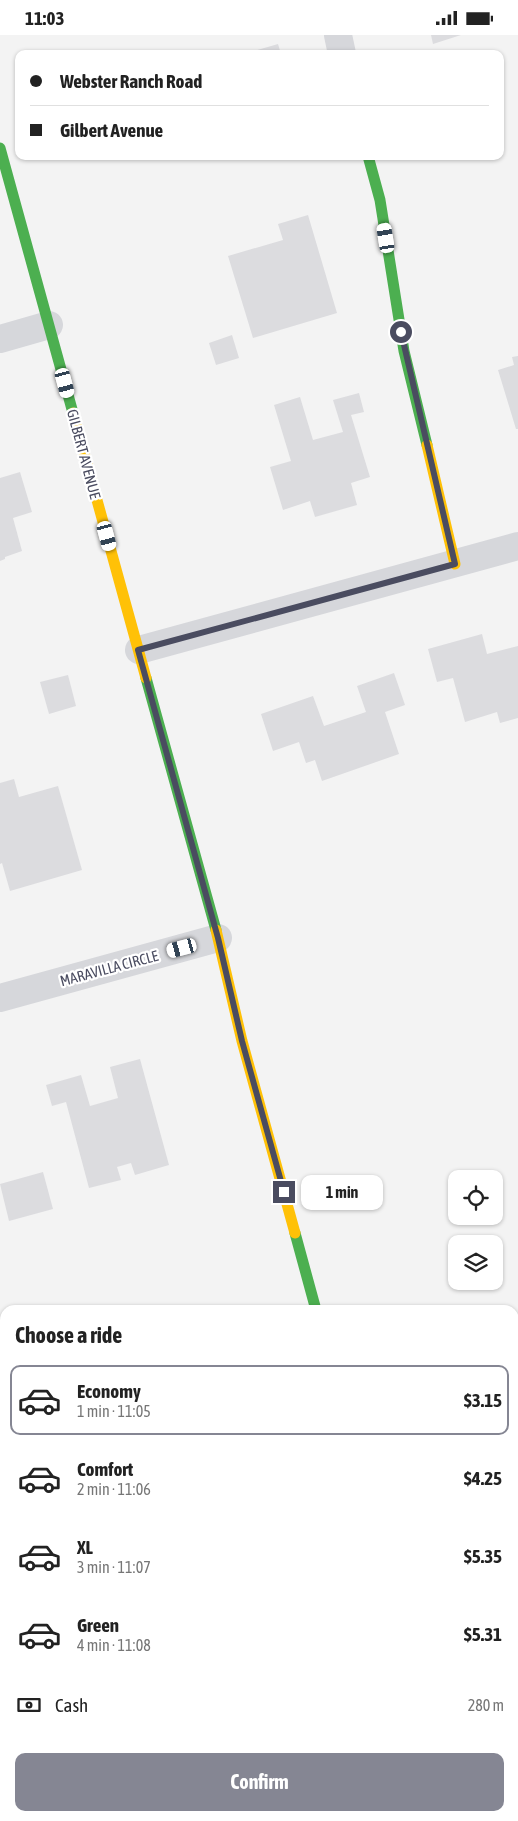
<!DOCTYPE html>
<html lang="en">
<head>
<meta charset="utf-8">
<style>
  :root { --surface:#fff; --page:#f2f2f2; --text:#222; --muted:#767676; --line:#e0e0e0; --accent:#858693 }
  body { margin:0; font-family:"Asap Condensed",sans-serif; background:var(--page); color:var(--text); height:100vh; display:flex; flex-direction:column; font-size:19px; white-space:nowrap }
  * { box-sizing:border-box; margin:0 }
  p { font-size:16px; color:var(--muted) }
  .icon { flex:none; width:28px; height:28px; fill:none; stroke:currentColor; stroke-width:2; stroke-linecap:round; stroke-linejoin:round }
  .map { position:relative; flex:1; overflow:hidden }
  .panel { position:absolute; left:0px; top:1270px; width:519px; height:516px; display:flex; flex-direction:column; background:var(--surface); border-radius:15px 15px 0 0; box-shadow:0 1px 4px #0004 }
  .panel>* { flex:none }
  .guide { position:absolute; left:15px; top:15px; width:489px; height:110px; border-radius:10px; box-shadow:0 1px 4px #0004; display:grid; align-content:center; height:110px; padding:0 15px; background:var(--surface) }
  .controls { position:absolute; left:448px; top:1135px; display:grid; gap:10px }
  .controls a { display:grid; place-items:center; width:55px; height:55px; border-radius:10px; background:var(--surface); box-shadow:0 1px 4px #0004; font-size:25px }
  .end { position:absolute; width:22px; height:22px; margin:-11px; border:6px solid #4a4c60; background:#fff; box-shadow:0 0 0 2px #fff }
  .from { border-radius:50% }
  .bubble { position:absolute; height:35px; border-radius:10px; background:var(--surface); box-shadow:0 1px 4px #0004; font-size:16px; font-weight:700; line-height:35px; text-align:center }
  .car { position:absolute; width:15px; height:30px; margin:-15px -8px; border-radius:6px; box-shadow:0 0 4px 1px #0007; background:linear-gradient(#fff 24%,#345 0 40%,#fff 0 76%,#345 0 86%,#fff 0) }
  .guide b { display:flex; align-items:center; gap:18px; height:48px; font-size:19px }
  .guide b+b { border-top:1px solid var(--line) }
  .guide i { width:12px; height:12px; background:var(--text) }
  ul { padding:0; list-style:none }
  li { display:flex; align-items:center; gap:15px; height:70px; margin:0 10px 8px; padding:0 5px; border:2px solid transparent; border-radius:10px }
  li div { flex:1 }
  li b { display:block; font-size:19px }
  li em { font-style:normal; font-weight:700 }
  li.selected { border-color:var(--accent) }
  li>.icon { width:45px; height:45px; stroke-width:1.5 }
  h2 { padding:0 15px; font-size:22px; line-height:60px }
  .pay { display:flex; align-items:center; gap:12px; height:55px; padding:0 15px; font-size:19px }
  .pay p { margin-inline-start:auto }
  .cta { display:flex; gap:10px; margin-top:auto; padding:10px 15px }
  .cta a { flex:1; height:58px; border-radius:10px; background:var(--accent); color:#fff; font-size:20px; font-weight:700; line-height:58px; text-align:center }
  .status { display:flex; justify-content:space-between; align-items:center; height:35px; padding:0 25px; background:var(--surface); direction:ltr }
  .status svg { height:14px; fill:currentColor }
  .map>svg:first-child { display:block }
  .building { fill:#dcdcdf }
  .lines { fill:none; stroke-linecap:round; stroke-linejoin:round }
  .street { stroke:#d6d7db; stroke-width:28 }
  .fast { stroke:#4caf50; stroke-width:11 }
  .slow { stroke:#ffc107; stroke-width:11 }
  .route { stroke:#4a4c60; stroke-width:6 }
  .labels { text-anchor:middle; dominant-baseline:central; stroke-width:4.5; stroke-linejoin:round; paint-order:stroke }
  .street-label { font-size:15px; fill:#4a4c60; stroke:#fff }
</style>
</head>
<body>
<div class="status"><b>11:03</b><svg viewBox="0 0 49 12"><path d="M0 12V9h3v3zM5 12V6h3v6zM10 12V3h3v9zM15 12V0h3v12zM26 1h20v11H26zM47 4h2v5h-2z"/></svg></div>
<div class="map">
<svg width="518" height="1786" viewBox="0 0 518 1786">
  <rect width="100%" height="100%" fill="#f3f3f3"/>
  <g class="building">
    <path d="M431 0H461L433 9Z"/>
    <path d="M278 9 281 19H247V18Z"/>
    <path d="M308 180 337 278 253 303 228 221 283 205 278 189Z"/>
    <path d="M232 300 239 323 216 330 209 308Z"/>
    <path d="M518 321V394H516L498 335 514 330 512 322Z"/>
    <path d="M359 358 364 377 351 380 370 442 351 448 357 470 315 482 310 466 283 475 270 432 291 426 274 370 300 362 313 405 343 397 333 365Z"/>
    <path d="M20 437 32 477 13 483 22 516 5 522V524L0 526V443Z"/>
    <path d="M482 599 487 619 518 611V683L500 688 497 677 465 687 453 643 437 647 428 614Z"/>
    <path d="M394 638 405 670 385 677 399 719 322 746 315 725 306 728 299 707 273 716 261 679 313 661 324 691 366 677 357 651Z"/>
    <path d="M68 640 76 671 49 679 40 647Z"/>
    <path d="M14 744 19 762 58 751 82 835 10 856 2 828 0 829V748Z"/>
    <path d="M140 1024 169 1130 135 1140 131 1128 117 1132 121 1145 89 1153 66 1067 52 1071 46 1050 81 1040 90 1071 118 1063 110 1032Z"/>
    <path d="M43 1137 53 1174 9 1186 0 1149Z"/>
    <path d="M514 1562H518V1644L514 1643Z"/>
  </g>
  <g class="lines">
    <g class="street">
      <path d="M338 0 342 19"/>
      <path d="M0 304 49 290"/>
      <path d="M139 615 518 511"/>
      <path d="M0 963 218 903"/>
      <path d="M453 1781 455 1786"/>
    </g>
    <g class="fast">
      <path d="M0 113 73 378"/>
      <path d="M368 121 380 165 404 316 427 410"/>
      <path d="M146 643 216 895"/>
      <path d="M295 1198 316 1275"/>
    </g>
    <g class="slow">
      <path d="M73 378 146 643"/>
      <path d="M427 410 455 529"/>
      <path d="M216 895 242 1006 295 1198"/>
    </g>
  </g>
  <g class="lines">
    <path class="route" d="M284 1157 242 1006 218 903 138 615 455 529 401 297"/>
  </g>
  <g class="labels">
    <g class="street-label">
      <text transform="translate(84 419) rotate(75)">GILBERT AVENUE</text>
      <text transform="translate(109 933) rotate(-15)">MARAVILLA CIRCLE</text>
    </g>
  </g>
</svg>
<div class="controls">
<a><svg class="icon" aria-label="locate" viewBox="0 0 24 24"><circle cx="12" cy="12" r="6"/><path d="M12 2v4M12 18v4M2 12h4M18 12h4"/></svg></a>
<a><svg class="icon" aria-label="layers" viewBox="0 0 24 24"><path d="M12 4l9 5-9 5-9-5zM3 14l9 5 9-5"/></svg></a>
</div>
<i class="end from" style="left:401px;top:297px"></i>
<i class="end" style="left:284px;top:1157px"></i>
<div class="bubble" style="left:301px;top:1140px;width:82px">1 min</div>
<i class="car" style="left:386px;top:203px;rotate:351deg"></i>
<i class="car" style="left:65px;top:348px;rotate:165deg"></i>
<i class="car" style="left:107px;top:501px;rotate:165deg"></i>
<i class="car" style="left:182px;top:913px;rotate:255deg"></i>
<div class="guide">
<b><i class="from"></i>Webster Ranch Road</b>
<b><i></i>Gilbert Avenue</b>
</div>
<section class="panel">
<h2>Choose a ride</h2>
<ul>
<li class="selected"><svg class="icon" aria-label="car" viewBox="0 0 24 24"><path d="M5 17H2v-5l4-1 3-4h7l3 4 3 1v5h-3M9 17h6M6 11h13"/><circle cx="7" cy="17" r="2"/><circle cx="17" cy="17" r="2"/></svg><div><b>Economy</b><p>1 min · 11:05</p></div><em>$3.15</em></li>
<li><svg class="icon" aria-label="car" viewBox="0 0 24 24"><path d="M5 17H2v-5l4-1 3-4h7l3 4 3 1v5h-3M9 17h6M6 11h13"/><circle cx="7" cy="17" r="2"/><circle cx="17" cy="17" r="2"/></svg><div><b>Comfort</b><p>2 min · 11:06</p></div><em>$4.25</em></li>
<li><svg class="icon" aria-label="car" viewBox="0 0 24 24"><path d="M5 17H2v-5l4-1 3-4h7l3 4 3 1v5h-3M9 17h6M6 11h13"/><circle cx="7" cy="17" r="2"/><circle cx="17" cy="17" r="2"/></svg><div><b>XL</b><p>3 min · 11:07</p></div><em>$5.35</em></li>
<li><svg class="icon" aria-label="car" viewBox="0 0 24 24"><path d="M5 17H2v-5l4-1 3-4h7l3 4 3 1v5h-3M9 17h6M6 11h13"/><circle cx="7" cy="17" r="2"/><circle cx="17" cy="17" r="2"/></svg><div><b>Green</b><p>4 min · 11:08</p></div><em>$5.31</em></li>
</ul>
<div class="pay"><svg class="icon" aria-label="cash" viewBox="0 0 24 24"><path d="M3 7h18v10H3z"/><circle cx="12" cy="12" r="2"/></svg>Cash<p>280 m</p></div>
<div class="cta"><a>Confirm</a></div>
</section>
</div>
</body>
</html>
